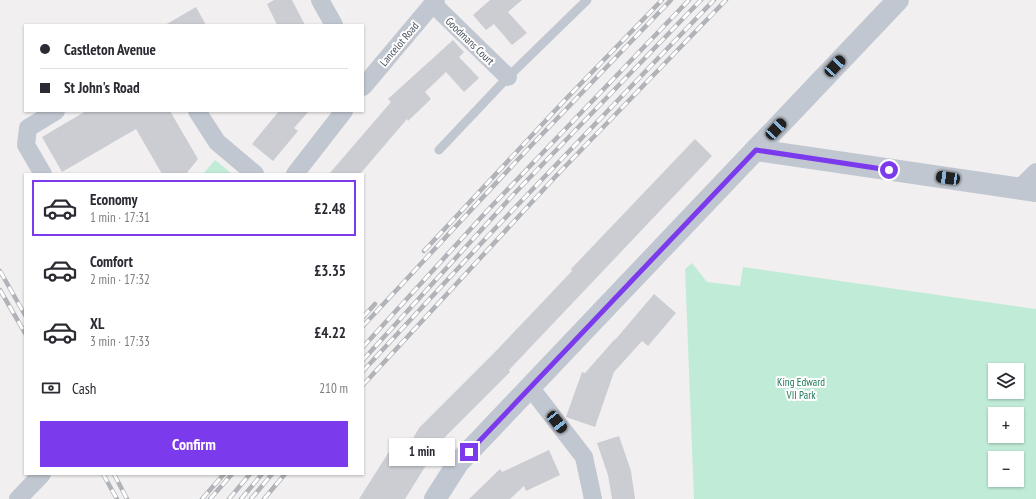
<!DOCTYPE html>
<html lang="en">
<head>
<meta charset="utf-8">
<style>
  :root { --surface:#fff; --page:#f7f7f7; --text:#2b2b33; --muted:#7c7c81; --line:#e1e1e2; --accent:#7c3aed }
  body { margin:0; font-family:"PT Sans Narrow",sans-serif; background:var(--page); color:var(--text); height:100vh; display:flex; flex-direction:column; font-size:15px; white-space:nowrap }
  * { box-sizing:border-box; margin:0 }
  p { font-size:13px; color:var(--muted) }
  .icon { flex:none; width:22px; height:22px; fill:none; stroke:currentColor; stroke-width:2; stroke-linecap:round; stroke-linejoin:round }
  .map { position:relative; flex:1; overflow:hidden }
  .sheet { position:absolute; left:24px; top:173px; width:340px; height:302px; display:flex; flex-direction:column; background:var(--surface); border-radius:0px; box-shadow:0 1px 3px #0004 }
  .sheet>* { flex:none }
  .hud { position:absolute; left:24px; top:24px; width:340px; height:88px; border-radius:0px; box-shadow:0 1px 3px #0004; display:grid; align-content:center; height:88px; padding:0 16px; background:var(--surface) }
  .tools { position:absolute; left:988px; top:363px; display:grid; gap:8px }
  .tools a { display:grid; place-items:center; width:36px; height:36px; border-radius:0px; background:var(--surface); box-shadow:0 1px 3px #0004; font-size:20px }
  .end { position:absolute; width:18px; height:18px; margin:-9px; border:5px solid #7c3aed; background:#fff; box-shadow:0 0 0 2px #fff }
  .from { border-radius:50% }
  .bubble { position:absolute; height:28px; border-radius:0px; background:var(--surface); box-shadow:0 1px 3px #0004; font-size:13px; font-weight:700; line-height:28px; text-align:center }
  .car { position:absolute; width:12px; height:24px; margin:-12px -6px; border-radius:5px; box-shadow:0 0 3px 1px #0007; background:linear-gradient(#222 24%,#8ab4d8 0 40%,#222 0 76%,#8ab4d8 0 86%,#222 0) }
  .hud b { display:flex; align-items:center; gap:14px; height:38px; font-size:15px }
  .hud b+b { border-top:1px solid var(--line) }
  .hud i { width:10px; height:10px; background:var(--text) }
  ul { padding:7px 0 0; list-style:none }
  li { display:flex; align-items:center; gap:12px; height:56px; margin:0 8px 6px; padding:0 8px; border:2px solid transparent; border-radius:0px }
  li div { flex:1 }
  li b { display:block; font-size:15px }
  li em { font-style:normal; font-weight:700 }
  li.active { border-color:var(--accent) }
  li>.icon { width:36px; height:36px; stroke-width:1.5 }
  .pay { display:flex; align-items:center; gap:10px; height:44px; padding:0 16px; font-size:15px }
  .pay p { margin-inline-start:auto }
  .cta { display:flex; gap:8px; margin-top:auto; padding:8px 16px }
  .cta a { flex:1; height:46px; border-radius:0px; background:var(--accent); color:#fff; font-size:16px; font-weight:700; line-height:46px; text-align:center }
  .map>svg:first-child { display:block }
  .green { fill:#c0ecd7; fill-rule:evenodd }
  .building { fill:#cccdd3 }
  .lines { fill:none; stroke-linecap:round; stroke-linejoin:round }
  .service { stroke:#c0c7d0; stroke-width:9 }
  .minor { stroke:#c0c7d0; stroke-width:18 }
  .tertiary { stroke:#c0c7d0; stroke-width:22 }
  .rail-casing { stroke:#b1b3b9; stroke-width:4.5 }
  .rail { stroke:#fff; stroke-width:3; stroke-dasharray:9; stroke-linecap:butt }
  .route { stroke:#7c3aed; stroke-width:5 }
  .labels { text-anchor:middle; dominant-baseline:central; stroke-width:4; stroke-linejoin:round; paint-order:stroke }
  .street-label { font-size:11px; fill:#484f5b; stroke:#fff }
  .park-label { font-size:11px; fill:#1d7857; stroke:#fff }
</style>
</head>
<body>
<div class="map">
<svg width="1036" height="499" viewBox="0 0 1036 499">
  <rect width="100%" height="100%" fill="#f1efef"/>
  <g class="green">
    <path d="M215 160 232 174H203Z"/>
    <path d="M692 263 707 282 740 286 743 267 1036 309V499H694L685 269ZM995 370H1017V392H995ZM995 414H1017V436H995ZM995 458H1017V480H995Z"/>
  </g>
  <g class="building">
    <path d="M274 0H292L305 25H277L267 4Z"/>
    <path d="M490 0H522L508 12 527 33 512 45 494 24 486 30 473 15Z"/>
    <path d="M196 7 206 25H165Z"/>
    <path d="M453 40 464 52 459 57 479 78 464 92 446 72 425 92 431 99 408 121 407 119 360 174H329L391 102 388 99Z"/>
    <path d="M86 111H170L198 159 186 174H162L136 129 62 172 42 137Z"/>
    <path d="M279 111H309L294 128 298 131 273 161 252 144Z"/>
    <path d="M695 139 712 156 509 370 510 372 430 452 433 454 405 499H359L392 447 404 454 419 428 494 353 572 271 571 269Z"/>
    <path d="M654 294 676 313 648 346 642 341 614 372 595 427 566 417 582 372 585 373 615 339V340Z"/>
    <path d="M619 436 631 471 635 499H612L608 475 597 443Z"/>
    <path d="M549 450 560 475 526 491 524 486 510 499H469L500 469 502 472Z"/>
  </g>
  <g class="lines">
    <path class="service" d="M439 150 508 77 587 0"/>
    <g class="minor">
      <path d="M320 0 334 25"/>
      <path d="M433 4 508 77"/>
      <path d="M363 87 436 0"/>
      <path d="M197 111 217 142 255 174"/>
      <path d="M43 174 26 145 28 128 56 111"/>
      <path d="M295 174 344 111"/>
      <path d="M1020 188 1036 172"/>
      <path d="M530 387 584 457 593 499"/>
      <path d="M18 499 42 474"/>
    </g>
    <g class="tertiary">
      <path d="M756 150 1036 191"/>
      <path d="M435 499 458 463 898 0"/>
    </g>
    <defs>
      <g id="rail">
        <path d="M424 251 564 101 662 0"/>
        <path d="M0 271 25 315"/>
        <path d="M0 290 25 333"/>
        <path d="M363 317 375 304"/>
        <path d="M363 326 525 152 671 0"/>
        <path d="M363 347 487 211 689 0"/>
        <path d="M363 360 513 195 701 0"/>
        <path d="M363 371 488 236 714 0"/>
        <path d="M363 385 556 176 726 0"/>
        <path d="M103 474 117 499"/>
        <path d="M114 474 127 499"/>
        <path d="M202 499 224 474"/>
        <path d="M210 499 232 474"/>
        <path d="M229 499 250 474"/>
        <path d="M241 499 262 474"/>
        <path d="M251 499 272 474"/>
        <path d="M264 499 285 474"/>
      </g>
    </defs>
    <use href="#rail" class="rail-casing"/>
    <use href="#rail" class="rail"/>
  </g>
  <g class="lines">
    <path class="route" d="M469 452 756 150 889 170"/>
  </g>
  <g class="labels">
    <g class="street-label">
      <text transform="translate(470 41) rotate(44)">Goodmans Court</text>
      <text transform="translate(399 44) rotate(-50)">Lancelot Road</text>
    </g>
    <g class="park-label">
      <text x="801" y="382">King Edward<tspan x="801" dy="13">VII Park</tspan></text>
    </g>
  </g>
</svg>
<div class="tools">
<a><svg class="icon" aria-label="layers" viewBox="0 0 24 24"><path d="M12 4l9 5-9 5-9-5zM3 14l9 5 9-5"/></svg></a>
<a>+</a>
<a>−</a>
</div>
<i class="end from" style="left:889px;top:170px"></i>
<i class="end" style="left:469px;top:452px"></i>
<div class="bubble" style="left:389px;top:438px;width:66px">1 min</div>
<i class="car" style="left:835px;top:66px;rotate:43deg"></i>
<i class="car" style="left:776px;top:129px;rotate:43deg"></i>
<i class="car" style="left:948px;top:178px;rotate:278deg"></i>
<i class="car" style="left:557px;top:422px;rotate:142deg"></i>
<div class="hud">
<b><i class="from"></i>Castleton Avenue</b>
<b><i></i>St John's Road</b>
</div>
<section class="sheet">
<ul>
<li class="active"><svg class="icon" aria-label="car" viewBox="0 0 24 24"><path d="M5 17H2v-5l4-1 3-4h7l3 4 3 1v5h-3M9 17h6M6 11h13"/><circle cx="7" cy="17" r="2"/><circle cx="17" cy="17" r="2"/></svg><div><b>Economy</b><p>1 min · 17:31</p></div><em>£2.48</em></li>
<li><svg class="icon" aria-label="car" viewBox="0 0 24 24"><path d="M5 17H2v-5l4-1 3-4h7l3 4 3 1v5h-3M9 17h6M6 11h13"/><circle cx="7" cy="17" r="2"/><circle cx="17" cy="17" r="2"/></svg><div><b>Comfort</b><p>2 min · 17:32</p></div><em>£3.35</em></li>
<li><svg class="icon" aria-label="car" viewBox="0 0 24 24"><path d="M5 17H2v-5l4-1 3-4h7l3 4 3 1v5h-3M9 17h6M6 11h13"/><circle cx="7" cy="17" r="2"/><circle cx="17" cy="17" r="2"/></svg><div><b>XL</b><p>3 min · 17:33</p></div><em>£4.22</em></li>
</ul>
<div class="pay"><svg class="icon" aria-label="cash" viewBox="0 0 24 24"><path d="M3 7h18v10H3z"/><circle cx="12" cy="12" r="2"/></svg>Cash<p>210 m</p></div>
<div class="cta"><a>Confirm</a></div>
</section>
</div>
</body>
</html>
